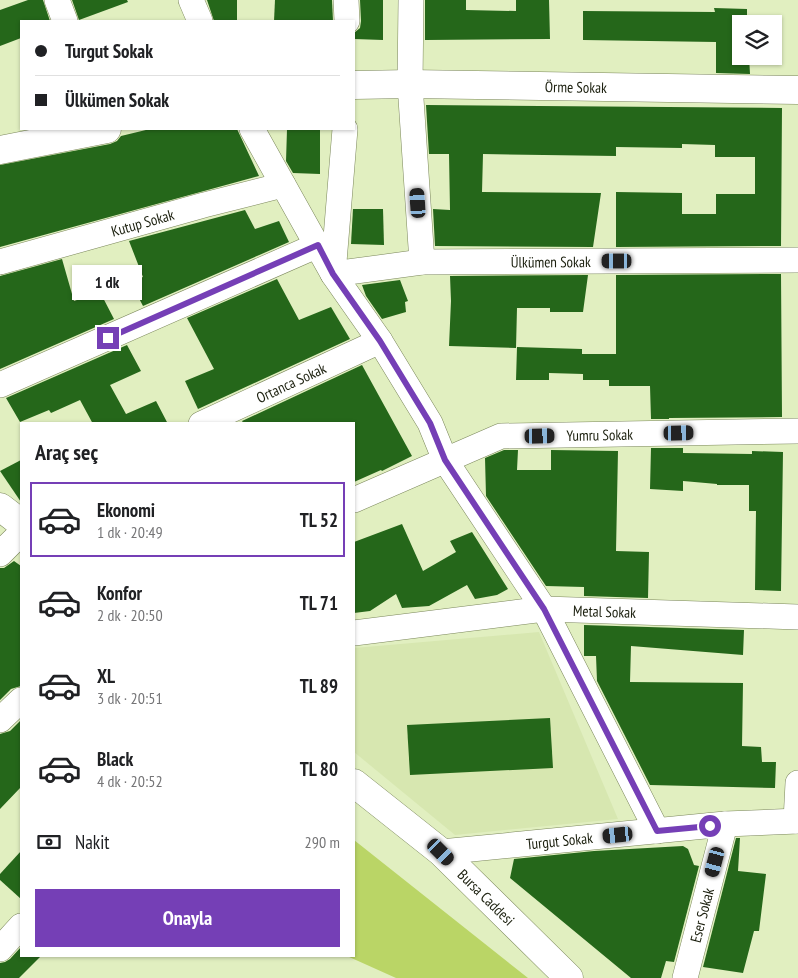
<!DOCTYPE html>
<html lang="tr">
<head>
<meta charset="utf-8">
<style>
  :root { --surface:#fff; --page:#f2f2f2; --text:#202124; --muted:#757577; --line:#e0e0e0; --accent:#753fb6 }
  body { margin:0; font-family:"PT Sans Narrow",sans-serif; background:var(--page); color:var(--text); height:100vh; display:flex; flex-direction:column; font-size:19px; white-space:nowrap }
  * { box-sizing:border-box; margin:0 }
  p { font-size:16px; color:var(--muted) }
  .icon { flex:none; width:28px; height:28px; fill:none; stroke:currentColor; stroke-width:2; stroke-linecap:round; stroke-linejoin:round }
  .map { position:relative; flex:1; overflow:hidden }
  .details { position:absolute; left:20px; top:422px; width:335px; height:535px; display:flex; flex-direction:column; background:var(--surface); border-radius:0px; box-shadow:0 1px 4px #0004 }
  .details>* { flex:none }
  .hud { position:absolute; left:20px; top:20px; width:335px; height:110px; border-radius:0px; box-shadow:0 1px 4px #0004; display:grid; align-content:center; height:110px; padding:0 15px; background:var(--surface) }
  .buttons { position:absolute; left:732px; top:15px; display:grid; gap:10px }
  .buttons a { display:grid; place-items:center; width:50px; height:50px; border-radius:0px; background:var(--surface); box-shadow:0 1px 4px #0004; font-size:25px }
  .end { position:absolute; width:22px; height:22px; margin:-11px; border:6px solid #753fb6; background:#fff; box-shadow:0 0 0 2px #fff }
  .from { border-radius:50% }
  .bubble { position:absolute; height:35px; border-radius:0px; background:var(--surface); box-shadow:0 1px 4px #0004; font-size:16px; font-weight:700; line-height:35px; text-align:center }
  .car { position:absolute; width:15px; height:30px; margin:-15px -8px; border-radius:6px; box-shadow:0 0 4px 1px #0007; background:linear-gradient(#222 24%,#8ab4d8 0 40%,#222 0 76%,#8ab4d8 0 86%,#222 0) }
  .hud b { display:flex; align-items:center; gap:18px; height:48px; font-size:19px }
  .hud b+b { border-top:1px solid var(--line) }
  .hud i { width:12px; height:12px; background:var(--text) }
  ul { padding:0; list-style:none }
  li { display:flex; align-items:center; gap:15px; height:75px; margin:0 10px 8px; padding:0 5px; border:2px solid transparent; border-radius:0px }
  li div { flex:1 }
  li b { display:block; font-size:19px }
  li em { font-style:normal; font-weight:700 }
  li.current { border-color:var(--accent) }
  li>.icon { width:45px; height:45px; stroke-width:1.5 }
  h2 { padding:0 15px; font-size:22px; line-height:60px }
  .pay { display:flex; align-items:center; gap:12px; height:55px; padding:0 15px; font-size:19px }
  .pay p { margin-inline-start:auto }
  .primary-button { display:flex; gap:10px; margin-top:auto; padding:10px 15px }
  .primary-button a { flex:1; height:58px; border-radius:0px; background:var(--accent); color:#fff; font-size:20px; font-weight:700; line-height:58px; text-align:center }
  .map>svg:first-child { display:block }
  .built { fill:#d7e7b0 }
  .green { fill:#bad566 }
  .building { fill:#25671a }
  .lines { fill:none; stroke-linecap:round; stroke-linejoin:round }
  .minor-casing { stroke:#7b875b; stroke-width:26 }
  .secondary-casing { stroke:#7b875b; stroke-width:29 }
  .minor { stroke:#fff; stroke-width:25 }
  .secondary { stroke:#fff; stroke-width:28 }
  .route { stroke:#753fb6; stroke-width:6 }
  .labels { text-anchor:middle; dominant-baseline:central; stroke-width:5; stroke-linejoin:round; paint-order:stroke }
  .street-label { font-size:15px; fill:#1c200f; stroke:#eefdcd }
</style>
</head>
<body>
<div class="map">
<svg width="798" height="978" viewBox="0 0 798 978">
  <rect width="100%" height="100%" fill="#e1efc0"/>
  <path class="built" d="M539 632 618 819 455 835 354 752V648Z"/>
  <path class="green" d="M354 840 528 978H396L347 956H354Z"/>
  <g class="building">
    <path d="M28 0H43L50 21H21V38L0 46V10Z"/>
    <path d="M72 0H127L128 2 79 20Z"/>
    <path d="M207 0H237V21H214Z"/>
    <path d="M275 0H332L333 21H274Z"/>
    <path d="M360 0H383V40L354 39V33L360 28 361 21Z"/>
    <path d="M425 0H466V10L516 11V0H549L550 39 425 40Z"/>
    <path d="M714 8 747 9V24H741V56H749L750 74 716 73V42L583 40V11L715 12Z"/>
    <path d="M426 105 782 108 781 246 616 247V192L682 193V214H716V194H755V157H715V145L682 144V148L616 147V156L483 154 482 192 601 193 593 247 435 246 433 209 450 210 449 154H429Z"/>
    <path d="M150 129H237L259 176 0 247V165L110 144 117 141 121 136Z"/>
    <path d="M287 129H320V174L293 173 286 161Z"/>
    <path d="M353 209H383L384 245 351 244Z"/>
    <path d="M245 210 255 229 279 221 289 242 143 306 130 281 143 277 129 241Z"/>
    <path d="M62 259 74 301 100 292 114 319 0 369V276Z"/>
    <path d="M781 274 782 417 669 418V419H651L650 386H609V380H583V374L549 373V380H516L517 347 582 349V354H616V275Z"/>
    <path d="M588 275 583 312H550V308H517L516 348 449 346 451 301 450 276Z"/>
    <path d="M277 279 299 320 331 307 350 339 198 409 185 381 214 369 187 318Z"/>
    <path d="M400 280 408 301 405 302 406 312 382 319 366 296 362 285Z"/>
    <path d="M127 345 141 371 110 385 126 414 156 401 168 424H93L80 400 51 413 49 410 20 422 6 398Z"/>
    <path d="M362 365 412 456 382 471 381 470 354 482V424H244L242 421Z"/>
    <path d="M651 448H683V453L752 454V451L783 452 781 591 755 590 756 511H749V485H717V484L683 481V491L650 489Z"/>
    <path d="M504 450H518L517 470H551V450L618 451 616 551 649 552 648 598 584 596V587L546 586 486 496 485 458Z"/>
    <path d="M21 460V502L0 471Z"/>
    <path d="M402 524 423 571 456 552 450 541 472 532 508 589 497 595 475 599 467 585 429 606 402 608 396 594 370 611 354 613V542Z"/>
    <path d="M14 561 21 566V686L11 689 0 700V568H4Z"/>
    <path d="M584 625 744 630 743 655 631 646 630 682 743 683 742 746 761 747 762 762H776L775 788 650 785 597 681 596 656H584Z"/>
    <path d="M550 718 553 768 410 775 407 725Z"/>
    <path d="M21 720V787L0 809V734L10 731Z"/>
    <path d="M736 838H740L738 871 766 874 759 931H754L743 973 703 967Z"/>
    <path d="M683 846 688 849 694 865 699 866 674 962 666 961 661 978H631L510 878 514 859 594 851Z"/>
    <path d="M21 851V899L0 880V874Z"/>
    <path d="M21 947V956H41L19 978H0V963L5 962 10 959Z"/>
  </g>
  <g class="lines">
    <defs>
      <g id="minor">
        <path d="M57 0 65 21"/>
        <path d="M191 0 200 21"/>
        <path d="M346 0 347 21"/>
        <path d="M411 0 410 84 422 262"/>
        <path d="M252 129 333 274 380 341 430 423 445 460 544 609 657 831"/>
        <path id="s1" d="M345 129 333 274 422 262 798 260"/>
        <path id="s2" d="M0 262 204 205 283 185"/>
        <path d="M0 385 318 245"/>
        <path id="s3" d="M201 424 380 341"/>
        <path id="s4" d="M354 500 501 436 798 431"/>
        <path d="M0 554 21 533"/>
        <path id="s5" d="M354 633 544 609 798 617"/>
        <path d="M0 720 21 700"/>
        <path d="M796 821 798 783"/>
        <path id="s6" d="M441 852 725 824 798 821"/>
        <path d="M0 949 21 926"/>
        <path id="s7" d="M685 978 725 824"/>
      </g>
      <g id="secondary">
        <path id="s8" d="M354 85 410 84 798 90"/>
        <path d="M0 150 107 129"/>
        <path d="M0 507 21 523"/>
        <path id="s9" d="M354 783 441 852 569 978"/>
      </g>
    </defs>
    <use href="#minor" class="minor-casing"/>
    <use href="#secondary" class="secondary-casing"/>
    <use href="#minor" class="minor"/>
    <use href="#secondary" class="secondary"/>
  </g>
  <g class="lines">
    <path class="route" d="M108 338 318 245 333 274 380 341 430 423 445 460 544 609 657 831 710 826"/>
  </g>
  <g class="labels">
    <g class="street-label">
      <text stroke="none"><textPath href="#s8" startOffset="222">Örme Sokak</textPath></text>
      <text stroke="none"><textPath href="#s2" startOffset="148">Kutup Sokak</textPath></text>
      <text stroke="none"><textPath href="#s1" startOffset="364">Ülkümen Sokak</textPath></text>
      <text stroke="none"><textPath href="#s3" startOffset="99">Ortanca Sokak</textPath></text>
      <text stroke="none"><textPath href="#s4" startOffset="259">Yumru Sokak</textPath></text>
      <text stroke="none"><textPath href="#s5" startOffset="252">Metal Sokak</textPath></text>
      <text stroke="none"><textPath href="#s6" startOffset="119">Turgut Sokak</textPath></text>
      <text stroke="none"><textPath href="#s9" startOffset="175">Bursa Caddesi</textPath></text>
      <text stroke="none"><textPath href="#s7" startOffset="65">Eser Sokak</textPath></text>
    </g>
  </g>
</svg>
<div class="buttons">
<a><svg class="icon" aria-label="layers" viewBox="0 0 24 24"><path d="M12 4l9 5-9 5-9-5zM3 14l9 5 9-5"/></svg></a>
</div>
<i class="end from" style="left:710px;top:826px"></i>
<i class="end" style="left:108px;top:338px"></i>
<div class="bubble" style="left:72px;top:265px;width:70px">1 dk</div>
<i class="car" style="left:418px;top:203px;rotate:356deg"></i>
<i class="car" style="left:617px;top:261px;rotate:270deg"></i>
<i class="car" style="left:679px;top:433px;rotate:89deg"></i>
<i class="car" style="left:540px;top:436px;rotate:89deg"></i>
<i class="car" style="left:618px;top:835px;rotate:264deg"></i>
<i class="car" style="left:441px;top:852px;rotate:135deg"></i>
<i class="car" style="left:715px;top:862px;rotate:195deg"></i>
<div class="hud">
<b><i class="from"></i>Turgut Sokak</b>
<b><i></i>Ülkümen Sokak</b>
</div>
<section class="details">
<h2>Araç seç</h2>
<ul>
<li class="current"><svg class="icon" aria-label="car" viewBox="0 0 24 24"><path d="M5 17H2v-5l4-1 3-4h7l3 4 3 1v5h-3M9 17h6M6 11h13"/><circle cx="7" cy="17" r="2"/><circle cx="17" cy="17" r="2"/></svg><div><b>Ekonomi</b><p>1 dk · 20:49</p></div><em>TL 52</em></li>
<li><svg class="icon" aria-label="car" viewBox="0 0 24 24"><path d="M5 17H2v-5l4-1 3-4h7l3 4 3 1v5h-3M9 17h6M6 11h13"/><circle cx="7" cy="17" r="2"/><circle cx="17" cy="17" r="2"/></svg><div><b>Konfor</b><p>2 dk · 20:50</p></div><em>TL 71</em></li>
<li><svg class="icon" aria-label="car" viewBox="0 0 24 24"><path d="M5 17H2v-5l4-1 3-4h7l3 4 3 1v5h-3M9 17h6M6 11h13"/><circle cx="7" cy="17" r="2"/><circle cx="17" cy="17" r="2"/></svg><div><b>XL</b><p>3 dk · 20:51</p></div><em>TL 89</em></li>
<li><svg class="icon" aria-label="car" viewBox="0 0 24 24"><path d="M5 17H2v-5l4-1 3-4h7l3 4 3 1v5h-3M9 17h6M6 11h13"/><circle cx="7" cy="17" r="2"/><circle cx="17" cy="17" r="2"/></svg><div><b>Black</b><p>4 dk · 20:52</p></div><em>TL 80</em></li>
</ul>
<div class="pay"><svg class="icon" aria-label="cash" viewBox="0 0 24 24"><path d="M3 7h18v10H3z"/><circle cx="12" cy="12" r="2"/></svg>Nakit<p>290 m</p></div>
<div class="primary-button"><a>Onayla</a></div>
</section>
</div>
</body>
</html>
